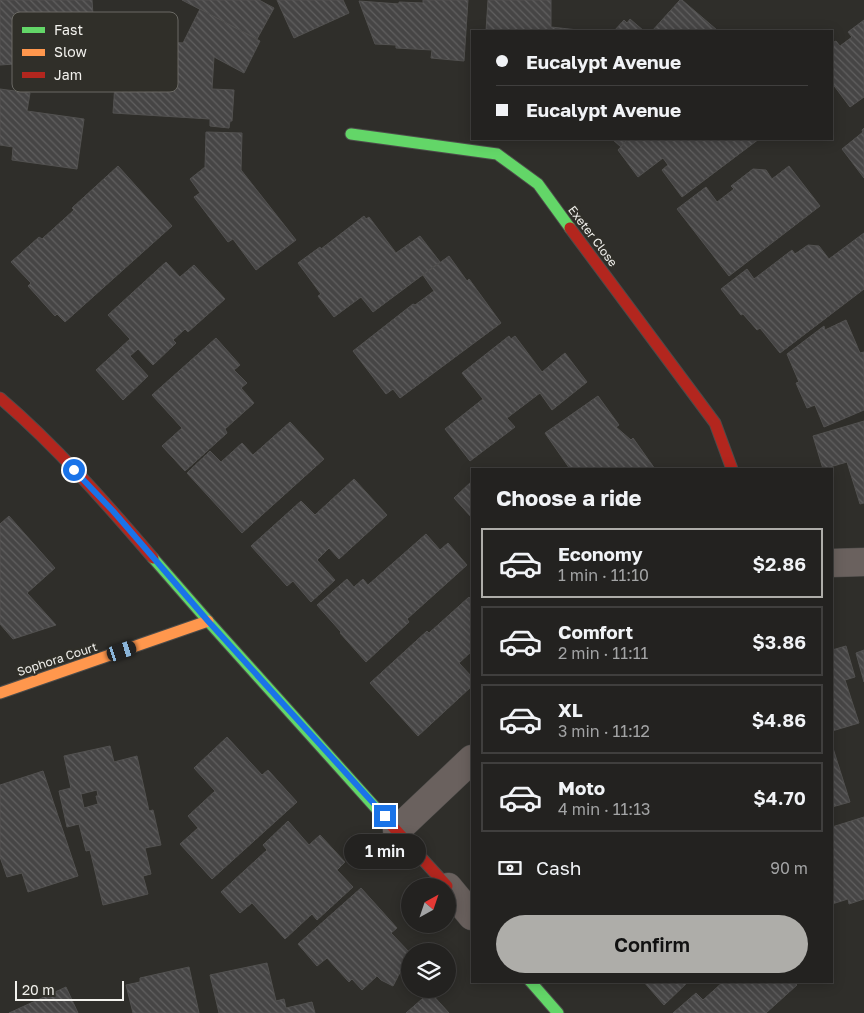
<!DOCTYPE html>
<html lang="en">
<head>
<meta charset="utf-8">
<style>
  :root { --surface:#232220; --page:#2f2f2d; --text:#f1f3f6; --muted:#a3a4a5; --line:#403f3e; --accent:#aeada9 }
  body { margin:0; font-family:"Golos Text",sans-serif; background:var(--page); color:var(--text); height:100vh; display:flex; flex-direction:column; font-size:19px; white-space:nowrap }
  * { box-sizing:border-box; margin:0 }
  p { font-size:16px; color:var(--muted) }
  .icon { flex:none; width:28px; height:28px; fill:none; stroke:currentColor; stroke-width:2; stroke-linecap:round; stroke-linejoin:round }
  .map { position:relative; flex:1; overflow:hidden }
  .details { position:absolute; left:471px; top:468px; width:362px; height:515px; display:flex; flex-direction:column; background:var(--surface); border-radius:0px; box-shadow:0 2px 12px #0003,0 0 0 1px var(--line) }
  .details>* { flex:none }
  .guide { position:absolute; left:471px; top:30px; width:362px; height:110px; border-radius:0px; box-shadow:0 2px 12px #0003,0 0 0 1px var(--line); display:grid; align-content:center; height:110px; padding:0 25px; background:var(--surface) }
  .needle { width:32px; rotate:40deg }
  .buttons { position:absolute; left:401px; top:878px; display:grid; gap:10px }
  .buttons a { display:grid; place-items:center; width:55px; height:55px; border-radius:50%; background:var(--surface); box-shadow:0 2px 12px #0003,0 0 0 1px var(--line); font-size:25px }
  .scale { position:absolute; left:15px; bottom:12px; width:109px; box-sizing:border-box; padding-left:5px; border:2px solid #f2f1ed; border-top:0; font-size:14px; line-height:18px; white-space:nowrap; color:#f2f1ed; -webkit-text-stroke:4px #302f29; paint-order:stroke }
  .end { position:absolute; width:22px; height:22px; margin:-11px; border:6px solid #1a73e8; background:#fff; box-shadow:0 0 0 2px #fff }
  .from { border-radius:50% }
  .bubble { position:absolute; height:35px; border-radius:18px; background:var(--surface); box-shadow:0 2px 12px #0003,0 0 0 1px var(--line); font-size:16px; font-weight:600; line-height:35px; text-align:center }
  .car { position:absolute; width:15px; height:30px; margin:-15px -8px; border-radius:6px; box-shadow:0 0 4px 1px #0007; background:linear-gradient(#222 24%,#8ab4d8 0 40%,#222 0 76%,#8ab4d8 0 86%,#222 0) }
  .guide b { display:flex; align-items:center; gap:18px; height:48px; font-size:19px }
  .guide b+b { border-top:1px solid var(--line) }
  .guide i { width:12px; height:12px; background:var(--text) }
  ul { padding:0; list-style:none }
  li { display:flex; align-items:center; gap:15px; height:70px; margin:0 10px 8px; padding:0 15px; border:2px solid var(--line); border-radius:0px }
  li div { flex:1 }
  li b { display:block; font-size:19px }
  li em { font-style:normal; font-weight:600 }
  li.active { border-color:var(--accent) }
  li>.icon { width:45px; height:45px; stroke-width:1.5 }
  h2 { padding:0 25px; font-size:22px; line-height:60px }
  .pay { display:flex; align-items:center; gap:12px; height:55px; padding:0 25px; font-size:19px }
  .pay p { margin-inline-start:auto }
  .action { display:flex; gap:10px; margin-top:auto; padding:10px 25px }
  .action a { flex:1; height:58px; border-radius:30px; background:var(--accent); color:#111; font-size:20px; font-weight:600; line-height:58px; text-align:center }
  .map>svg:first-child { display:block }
  .building { fill:url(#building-back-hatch); stroke:#525150; fill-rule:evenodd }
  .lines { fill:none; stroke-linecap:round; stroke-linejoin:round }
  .street-casing { stroke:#4d4c4a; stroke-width:29 }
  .fast-casing { stroke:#4d4c4a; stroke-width:13 }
  .slow-casing { stroke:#4d4c4a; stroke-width:13 }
  .jam-casing { stroke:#4d4c4a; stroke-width:13 }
  .street { stroke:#6a615e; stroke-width:28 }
  .fast { stroke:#63d668; stroke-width:11 }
  .slow { stroke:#ff974d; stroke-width:11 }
  .jam { stroke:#b3261e; stroke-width:11 }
  .route { stroke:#1a73e8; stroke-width:6 }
  .labels { text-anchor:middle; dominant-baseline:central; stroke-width:4.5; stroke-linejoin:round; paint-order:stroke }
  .street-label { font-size:12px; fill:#f2f1ed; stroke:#302f29 }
  .key { fill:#302f29; stroke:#6a6964; stroke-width:1 }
  .key-label { font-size:14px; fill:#f2f1ed }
</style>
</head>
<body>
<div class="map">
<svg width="864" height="1013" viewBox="0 0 864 1013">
  <defs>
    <pattern id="building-back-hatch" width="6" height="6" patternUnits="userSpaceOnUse" patternTransform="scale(1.25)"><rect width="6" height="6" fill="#464545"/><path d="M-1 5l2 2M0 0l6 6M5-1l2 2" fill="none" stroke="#616060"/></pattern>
  </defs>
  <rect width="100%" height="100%" fill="#2f2e2a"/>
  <g class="building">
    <path d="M0 0H92L94 30 28 35 30 63 0 65Z"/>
    <path d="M182 0H259L274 8 257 39Z"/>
    <path d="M277 0H343L349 13 294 38Z"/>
    <path d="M423 0H468L464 61 431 58 432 50 396 48V45L375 44 359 1 399 4V2L423 3Z"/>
    <path d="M488 0H551V27L578 30V31H486Z"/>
    <path d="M680 0H682L717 30 652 31Z"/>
    <path d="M200 9 260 41 244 73 214 57 212 89 234 90 232 121H230L229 128 210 126V119L113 113 116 69 141 70 143 46 165 47 166 42 183 43Z"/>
    <path d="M630 19 644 31H614L624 20 627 23Z"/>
    <path d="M864 20V97L850 107 832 83V43L836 41 840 46 852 37 848 32Z"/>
    <path d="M0 89 30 93 27 111 84 119 77 169 12 160 13 147 0 145Z"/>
    <path d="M864 128V178L842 149 863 132 862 130Z"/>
    <path d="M206 132 242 133 241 170 296 240 256 270 233 239 228 242 194 197 200 193 190 179 205 167Z"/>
    <path d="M612 139H628L621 147Z"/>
    <path d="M628 139H759L682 197 662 170 668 165 663 158 638 177 618 150Z"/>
    <path d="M118 166 172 226 65 322 57 314 55 316 28 286 31 283 11 262 39 237 42 239 74 210 72 208Z"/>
    <path d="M789 166 820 206 729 276 677 209 706 187 717 202 734 189 731 186 753 169 766 170 772 179Z"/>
    <path d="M364 216 366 219 369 217 396 253 420 236 440 262 373 312 361 297 334 317 318 296 321 294 298 263 320 247 321 249Z"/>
    <path d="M864 233V289L780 353 760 328 757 330 743 314 741 315 721 289 747 269 754 279 792 250 795 254 808 245 819 246 829 259Z"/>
    <path d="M449 256 467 281 469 279 501 323 400 398 393 389 386 394 353 351 413 304 415 305 434 291 423 275Z"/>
    <path d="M166 262 180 277 194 265 225 299 188 332 185 329 173 340 176 343 153 365 138 349 130 356 148 376 123 400 96 370 130 339 108 315Z"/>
    <path d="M846 320 860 353 864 352V410L824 427 815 405 807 408 796 383 799 382 787 354 824 326 825 330Z"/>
    <path d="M509 336 511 339 515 336 542 372 565 353 587 382 552 410 540 393 507 418 515 427 470 461 445 429 483 399 462 373Z"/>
    <path d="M216 338 240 365 234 370 247 383 241 388 254 403 225 429 227 433 185 471 162 446 182 428 152 395Z"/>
    <path d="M598 396 619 425 616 427 631 440 633 438 655 469H570L545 433Z"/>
    <path d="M864 421V503L860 504 847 462 823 469 813 436Z"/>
    <path d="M290 422 324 459 242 533 187 473 210 451 221 462 242 443 253 455Z"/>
    <path d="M354 479 387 515 339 559 329 548 317 560 335 580 311 602 293 581 287 586 251 546 301 501 315 515Z"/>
    <path d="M472 481V518L454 498Z"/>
    <path d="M9 516 55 568 27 593 56 625 13 639 0 624V524Z"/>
    <path d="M426 534 440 550 448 543 467 565 407 619 409 622 366 662 340 633 341 632 317 605 347 579 354 587 363 579 368 585Z"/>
    <path d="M469 597 472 600V651L459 663 472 677V686L418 736 370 683 427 631 429 633Z"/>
    <path d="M846 646 855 677 845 680 859 723 832 731V650Z"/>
    <path d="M864 650V682L856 653Z"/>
    <path d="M227 737 262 775 268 770 297 802 212 879 180 844 198 828 188 816 215 791 194 768Z"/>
    <path d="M832 745 850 802 832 807Z"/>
    <path d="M110 746 114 762 137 756 149 811 153 810 161 845 145 848 151 874 143 876 148 894 103 905 90 850 86 851 79 824 67 827 59 791 71 788 64 756ZM97 790 98 796H96L98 804 84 808 81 794Z"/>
    <path d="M43 771 78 876 28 892 22 873 7 877 0 857V785Z"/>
    <path d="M864 817V899L849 904 848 899 832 904V827Z"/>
    <path d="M288 821 309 845 320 835 345 862 337 870 353 887 317 920 312 914 285 939 252 903 240 913 221 892 267 850 263 845Z"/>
    <path d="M361 888 397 928 391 933 410 953 393 986 381 980 377 976 362 990 352 979 349 982 327 958 317 966 298 944Z"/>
    <path d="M267 963 276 1001 284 999 286 1008 312 1002 315 1013H219L210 975Z"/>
    <path d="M189 967 199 1013H133L126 985 140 982V978Z"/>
    <path d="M643 981H689L664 1005Z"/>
    <path d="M724 981H793L797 985 766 1013H673L696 993 703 1000Z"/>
    <path d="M66 987 78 1013H9Z"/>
    <path d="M430 992 449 1013H406Z"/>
  </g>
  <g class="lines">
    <defs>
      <g id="street">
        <path d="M832 563 864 562"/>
        <path d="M397 830 472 759"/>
        <path d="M448 887 472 916"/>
      </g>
      <g id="fast">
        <path d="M351 134 497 154 538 184 570 228"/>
        <path d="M153 558 208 621 383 816"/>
        <path d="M530 981 558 1013"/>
      </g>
      <path id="slow" d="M0 693 208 621"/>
      <g id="jam">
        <path d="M570 228 715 423 732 469"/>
        <path d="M0 398C56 446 105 502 153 558"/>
        <path d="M383 816 447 886"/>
      </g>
    </defs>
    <use href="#street" class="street-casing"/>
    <use href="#fast" class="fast-casing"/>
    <use href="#slow" class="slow-casing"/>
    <use href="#jam" class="jam-casing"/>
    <use href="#street" class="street"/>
    <use href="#fast" class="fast"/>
    <use href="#slow" class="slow"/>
    <use href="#jam" class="jam"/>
  </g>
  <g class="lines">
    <path class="route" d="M74 470 113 511 208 621 385 816"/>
  </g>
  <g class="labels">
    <g class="street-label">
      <text transform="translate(593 236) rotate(53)">Exeter Close</text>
      <text transform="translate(57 659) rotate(-18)">Sophora Court</text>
    </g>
  </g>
  <rect x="12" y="12" width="166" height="80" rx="8" class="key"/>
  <rect x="22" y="27" width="23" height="6" fill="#63d668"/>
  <rect x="22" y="49" width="23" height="7" fill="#ff974d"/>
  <rect x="22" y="72" width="23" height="6" fill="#b3261e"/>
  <g class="key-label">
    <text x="54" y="35">Fast</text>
    <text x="54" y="57">Slow</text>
    <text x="54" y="80">Jam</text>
  </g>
</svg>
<div class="buttons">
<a><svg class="needle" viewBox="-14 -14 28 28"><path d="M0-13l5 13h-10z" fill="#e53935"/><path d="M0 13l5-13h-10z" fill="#a3a4a5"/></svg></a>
<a><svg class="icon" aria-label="layers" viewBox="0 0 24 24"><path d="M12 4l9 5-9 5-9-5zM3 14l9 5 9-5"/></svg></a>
</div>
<div class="scale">20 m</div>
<i class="end from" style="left:74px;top:470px"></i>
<i class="end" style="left:385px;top:816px"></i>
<div class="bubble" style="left:344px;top:834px;width:82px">1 min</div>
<i class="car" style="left:122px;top:651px;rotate:72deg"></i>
<div class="guide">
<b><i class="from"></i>Eucalypt Avenue</b>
<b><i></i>Eucalypt Avenue</b>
</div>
<section class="details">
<h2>Choose a ride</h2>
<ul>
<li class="active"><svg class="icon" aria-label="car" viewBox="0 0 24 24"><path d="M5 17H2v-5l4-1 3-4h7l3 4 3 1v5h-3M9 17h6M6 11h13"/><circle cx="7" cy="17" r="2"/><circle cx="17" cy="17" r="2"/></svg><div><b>Economy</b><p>1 min · 11:10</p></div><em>$2.86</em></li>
<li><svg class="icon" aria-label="car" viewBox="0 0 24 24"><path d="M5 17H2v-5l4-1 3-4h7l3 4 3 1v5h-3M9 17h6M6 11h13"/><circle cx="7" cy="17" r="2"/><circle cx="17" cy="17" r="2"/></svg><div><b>Comfort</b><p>2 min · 11:11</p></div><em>$3.86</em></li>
<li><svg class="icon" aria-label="car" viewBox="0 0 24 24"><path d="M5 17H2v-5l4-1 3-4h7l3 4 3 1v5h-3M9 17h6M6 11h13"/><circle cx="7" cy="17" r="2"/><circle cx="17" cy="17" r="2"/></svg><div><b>XL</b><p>3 min · 11:12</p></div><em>$4.86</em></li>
<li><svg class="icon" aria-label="car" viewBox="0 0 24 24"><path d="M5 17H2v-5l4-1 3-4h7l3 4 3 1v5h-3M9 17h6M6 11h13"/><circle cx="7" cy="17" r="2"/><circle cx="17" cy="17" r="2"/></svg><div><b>Moto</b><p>4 min · 11:13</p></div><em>$4.70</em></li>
</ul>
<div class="pay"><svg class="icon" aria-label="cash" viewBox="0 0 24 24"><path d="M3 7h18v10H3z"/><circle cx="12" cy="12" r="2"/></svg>Cash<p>90 m</p></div>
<div class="action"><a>Confirm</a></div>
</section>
</div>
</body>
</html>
